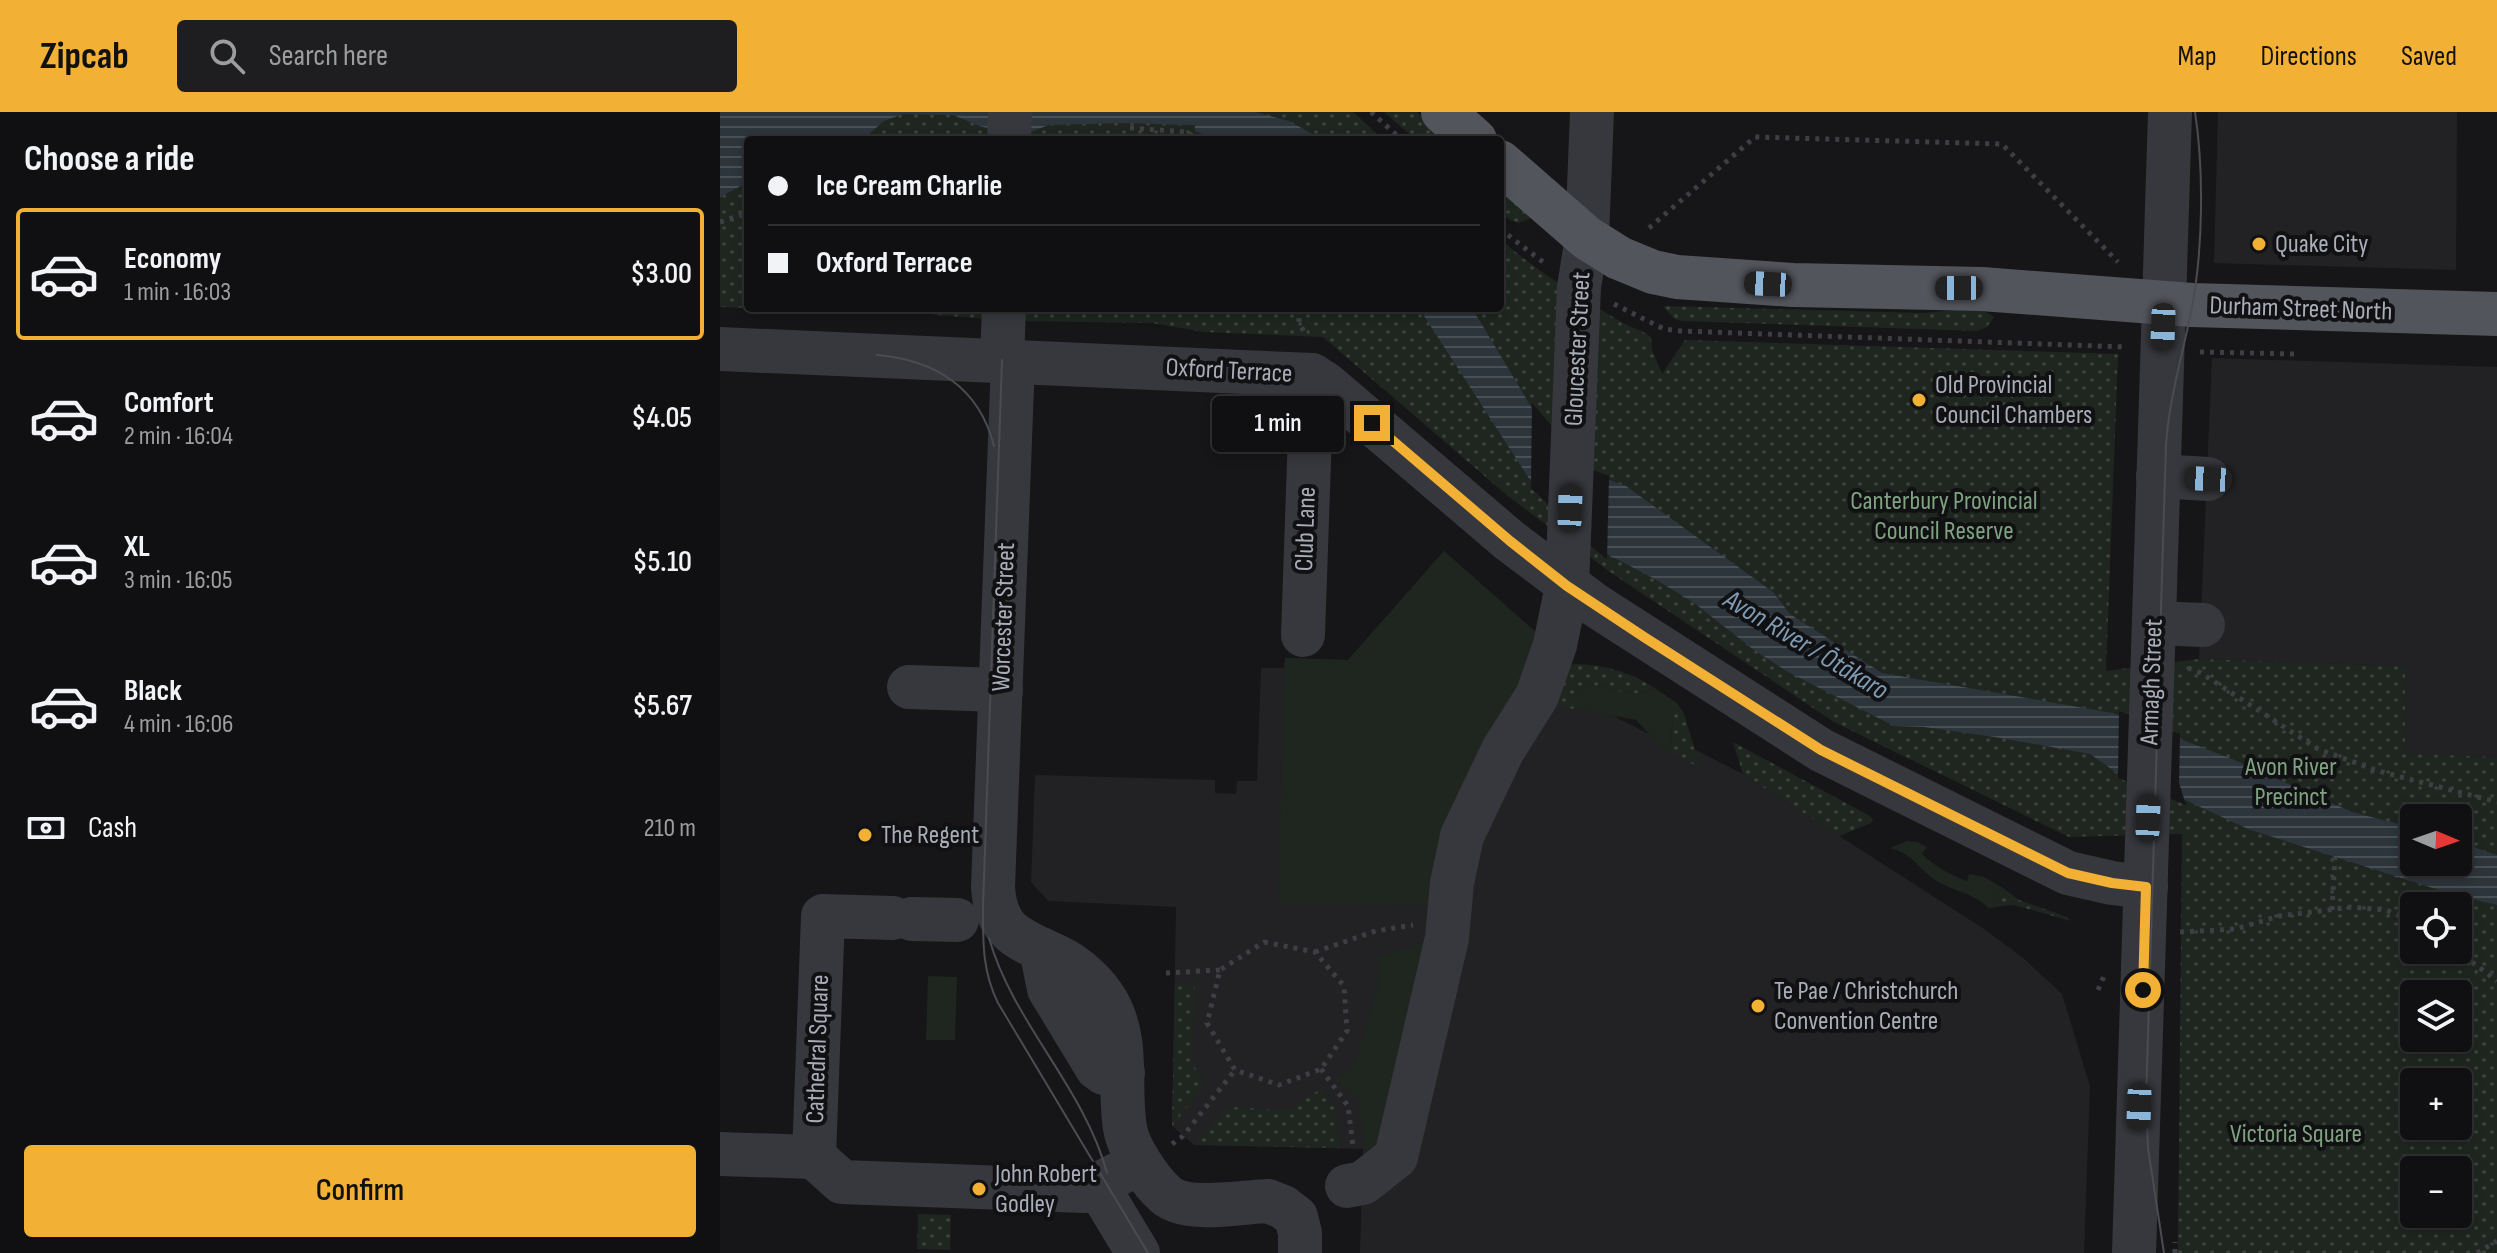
<!DOCTYPE html>
<html lang="en">
<head>
<meta charset="utf-8">
<style>
  :root { --surface:#101012; --page:#1e1e20; --text:#f1f3f6; --muted:#9c9d9f; --line:#303032; --accent:#f2b134 }
  body { margin:0; font-family:"Sofia Sans Condensed",sans-serif; background:var(--page); color:var(--text); height:100vh; display:flex; flex-direction:column; font-size:30px; white-space:nowrap }
  * { box-sizing:border-box; margin:0 }
  p { font-size:26px; color:var(--muted) }
  .icon { flex:none; width:44px; height:44px; fill:none; stroke:currentColor; stroke-width:2; stroke-linecap:round; stroke-linejoin:round }
  .map { position:relative; flex:1; overflow:hidden }
  .side { display:flex; flex-direction:column; background:var(--surface); width:720px }
  .side>* { flex:none }
  .top-card { position:absolute; left:24px; top:24px; width:760px; height:176px; border-radius:8px; box-shadow:0 4px 12px #0003,0 0 0 2px var(--line); display:grid; align-content:center; height:176px; padding:0 24px; background:var(--surface) }
  .needle { width:52px; rotate:92deg }
  .buttons { position:absolute; left:1680px; top:692px; display:grid; gap:16px }
  .buttons a { display:grid; place-items:center; width:72px; height:72px; border-radius:8px; background:var(--surface); box-shadow:0 4px 12px #0003,0 0 0 2px var(--line); font-size:40px }
  .end { position:absolute; width:36px; height:36px; margin:-18px; border:10px solid #f2b134; background:#111; box-shadow:0 0 0 4px #111 }
  .from { border-radius:50% }
  .bubble { position:absolute; height:56px; border-radius:8px; background:var(--surface); box-shadow:0 4px 12px #0003,0 0 0 2px var(--line); font-size:26px; font-weight:600; line-height:56px; text-align:center }
  .car { position:absolute; width:24px; height:48px; margin:-24px -12px; border-radius:10px; box-shadow:0 0 6px 2px #0007; background:linear-gradient(#222 24%,#8ab4d8 0 40%,#222 0 76%,#8ab4d8 0 86%,#222 0) }
  .top-card b { display:flex; align-items:center; gap:28px; height:76px; font-size:30px }
  .top-card b+b { border-top:2px solid var(--line) }
  .top-card i { width:20px; height:20px; background:var(--text) }
  ul { padding:0; list-style:none }
  li { display:flex; align-items:center; gap:24px; height:132px; margin:0 16px 12px; padding:0 8px; border:4px solid transparent; border-radius:8px }
  li div { flex:1 }
  li b { display:block; font-size:30px }
  li em { font-style:normal; font-weight:600 }
  li.selected { border-color:var(--accent) }
  li>.icon { width:72px; height:72px; stroke-width:1.5 }
  h2 { padding:0 24px; font-size:36px; line-height:96px }
  .pay { display:flex; align-items:center; gap:20px; height:88px; padding:0 24px; font-size:30px }
  .pay p { margin-inline-start:auto }
  .action { display:flex; gap:16px; margin-top:auto; padding:16px 24px }
  .action a { flex:1; height:92px; border-radius:8px; background:var(--accent); color:#111; font-size:32px; font-weight:600; line-height:92px; text-align:center }
  header { display:flex; align-items:center; gap:48px; box-sizing:border-box; height:112px; padding:0 40px; background:var(--accent); color:#111 }
  header strong { font-size:38px }
  nav { display:flex; gap:44px; margin-inline-start:auto; font-size:28px }
  .search { width:560px; height:72px; background:var(--page); display:flex; align-items:center; gap:20px; box-sizing:border-box; padding:0 28px; border-radius:8px; color:var(--muted); font-size:30px }
  main { display:flex; flex:1; min-height:0 }
  .map>svg:first-child { display:block }
  .built { fill:#222225 }
  .grass { fill:#1e261f }
  .park { fill:url(#park-dots); fill-rule:evenodd }
  .water { fill:url(#water-rules) }
  .pier { fill:#161618 }
  .lines { fill:none; stroke-linecap:round; stroke-linejoin:round }
  .path { stroke:#3d3f44; stroke-width:5; stroke-dasharray:4 6; stroke-linecap:butt }
  .minor { stroke:#37383d; stroke-width:44 }
  .major { stroke:#53555c; stroke-width:44 }
  .tram { stroke:#4a4c52; stroke-width:2 }
  .route { stroke:#f2b134; stroke-width:10 }
  .poi-dot { fill:#f2b134; stroke:#111113; stroke-width:3 }
  .labels { text-anchor:middle; dominant-baseline:central; stroke-width:8; stroke-linejoin:round; paint-order:stroke }
  .poi-label { font-size:26px; fill:#a8adb8; stroke:#111113; text-anchor:start }
  .street-label { font-size:26px; fill:#a8adb8; stroke:#111113 }
  .park-label { font-size:26px; fill:#7fa381; stroke:#111113 }
  .water-label { font-size:28px; font-style:italic; fill:#7f9bb3; stroke:#111113 }
</style>
</head>
<body>
<header>
<strong>Zipcab</strong>
<div class="search"><svg class="icon" aria-label="search" viewBox="0 0 24 24"><circle cx="10" cy="10" r="6"/><path d="M15 15l6 6"/></svg>Search here</div>
<nav><a>Map</a><a>Directions</a><a>Saved</a></nav>
</header>
<main>
<section class="side">
<h2>Choose a ride</h2>
<ul>
<li class="selected"><svg class="icon" aria-label="car" viewBox="0 0 24 24"><path d="M5 17H2v-5l4-1 3-4h7l3 4 3 1v5h-3M9 17h6M6 11h13"/><circle cx="7" cy="17" r="2"/><circle cx="17" cy="17" r="2"/></svg><div><b>Economy</b><p>1 min · 16:03</p></div><em>$3.00</em></li>
<li><svg class="icon" aria-label="car" viewBox="0 0 24 24"><path d="M5 17H2v-5l4-1 3-4h7l3 4 3 1v5h-3M9 17h6M6 11h13"/><circle cx="7" cy="17" r="2"/><circle cx="17" cy="17" r="2"/></svg><div><b>Comfort</b><p>2 min · 16:04</p></div><em>$4.05</em></li>
<li><svg class="icon" aria-label="car" viewBox="0 0 24 24"><path d="M5 17H2v-5l4-1 3-4h7l3 4 3 1v5h-3M9 17h6M6 11h13"/><circle cx="7" cy="17" r="2"/><circle cx="17" cy="17" r="2"/></svg><div><b>XL</b><p>3 min · 16:05</p></div><em>$5.10</em></li>
<li><svg class="icon" aria-label="car" viewBox="0 0 24 24"><path d="M5 17H2v-5l4-1 3-4h7l3 4 3 1v5h-3M9 17h6M6 11h13"/><circle cx="7" cy="17" r="2"/><circle cx="17" cy="17" r="2"/></svg><div><b>Black</b><p>4 min · 16:06</p></div><em>$5.67</em></li>
</ul>
<div class="pay"><svg class="icon" aria-label="cash" viewBox="0 0 24 24"><path d="M3 7h18v10H3z"/><circle cx="12" cy="12" r="2"/></svg>Cash<p>210 m</p></div>
<div class="action"><a>Confirm</a></div>
</section>
<div class="map">
<svg width="1777" height="1141" viewBox="0 0 1777 1141">
  <defs>
    <pattern id="park-dots" width="8" height="8" patternUnits="userSpaceOnUse" patternTransform="scale(2)"><rect width="8" height="8" fill="#1e261f"/><path d="M2 2h.1M6 6h.1" fill="none" stroke="#3c433d" stroke-width="1.8" stroke-linecap="round"/></pattern>
    <pattern id="water-rules" width="6" height="5" patternUnits="userSpaceOnUse" patternTransform="scale(2)"><rect width="6" height="5" fill="#2c353c"/><path d="M0 2.5h6" fill="none" stroke="#485056"/></pattern>
  </defs>
  <rect width="100%" height="100%" fill="#161618"/>
  <g class="built">
    <path d="M1498 0H1737L1736 158 1494 151Z"/>
    <path d="M1492 246 1777 255V645L1685 643V554L1479 547Z"/>
    <path d="M724 439 818 522 837 575 958 637 962 631 1023 662 1264 817 1302 845 1342 882 1370 974 1364 1141H640L643 1037 474 1033 452 1014 456 795 328 789 311 770 315 663 495 668V681L516 682 517 669H537L541 556H564L565 546 628 548Z"/>
  </g>
  <g class="grass">
    <path d="M724 439 818 522 795 591 767 626 721 718 715 794 558 791 565 546 628 548Z"/>
    <path d="M865 573C886 572 915 590 933 575L957 591 961 597H954L950 639 940 634 916 608 855 597C853 588 856 578 865 573Z"/>
    <path d="M1187 729 1197 730 1207 735 1202 742C1216 755 1230 763 1247 769L1249 762 1264 765 1283 776 1276 784 1284 794 1269 796C1253 781 1235 780 1217 769 1199 759 1196 743 1170 736Z"/>
    <path d="M714 828 656 1037H643L640 986 625 977 616 967 634 953 657 877 658 844Z"/>
    <path d="M208 864 237 865 235 928H206Z"/>
  </g>
  <g class="park">
    <path d="M0 0H633L664 28H28V196H179L171 201 0 195Z"/>
    <path d="M664 0H697L728 28H696Z"/>
    <path d="M780 76 814 105 799 111 790 108 780 100Z"/>
    <path d="M780 127C816 159 857 183 898 208 908 215 921 217 931 225L932 238 942 262 965 228 1398 242 1386 559 1479 547 1685 554V642L1777 645V1141H1458L1462 722 1349 725 1114 610 890 460 789 385 603 225 484 220 432 211 294 209 216 203 190 196H780ZM1694 706H1738V750H1694ZM1694 794H1738V838H1694ZM1694 882H1738V926H1694ZM1694 970H1738V1014H1694ZM1694 1058H1738V1102H1694Z"/>
    <path d="M943 194 1203 201 1259 196 1274 205 1267 215 1257 219 962 209 954 207Z"/>
    <path d="M857 552C885 553 910 560 933 575 915 590 886 572 865 573 856 578 853 588 855 597L836 594 847 553Z"/>
    <path d="M954 597H961L964 602 981 657 950 639Z"/>
    <path d="M1013 630 1150 704 1153 708 1151 711 1119 724 1023 662Z"/>
    <path d="M1283 776 1299 788 1347 805 1351 809 1294 793 1284 794 1276 784Z"/>
    <path d="M455 873H475L472 949 484 974 452 1014Z"/>
    <path d="M601 977 616 998 619 1036 474 1033 508 995 567 998Z"/>
    <path d="M198 1102 231 1103 230 1138 197 1137Z"/>
  </g>
  <g class="water">
    <path d="M0 0H535L569 9 603 28H498L475 19V13H466L406 11 329 13 313 19H283L259 14 233 3 183 2 164 9 142 28H28V70L0 85Z"/>
    <path d="M699 196H752L813 298 867 360 906 374 1053 480 1070 502 1162 561 1393 601 1512 647 1632 700 1694 716V750H1738V730L1777 743V793L1728 781 1528 717 1463 687 1397 661 1370 642 1275 625 1204 615 1174 614 1068 560 1034 538 973 490 933 466 889 443 876 433 812 371Z"/>
  </g>
  <g class="pier">
    <path d="M812 291 869 357 889 364 887 447 873 436 811 376Z"/>
    <path d="M1399 599 1460 622 1459 671 1466 693 1398 666Z"/>
  </g>
  <g class="lines">
    <g class="path">
      <path d="M651 0 682 28"/>
      <path d="M410 16 467 20 477 28"/>
      <path d="M0 110 28 101"/>
      <path d="M929 116 1035 25 1282 32 1398 150"/>
      <path d="M780 117 827 153"/>
      <path d="M894 192 944 217 961 219 1406 235"/>
      <path d="M579 196V210L586 224"/>
      <path d="M1480 240 1576 242"/>
      <path d="M1468 556 1481 561 1598 637 1658 659 1777 690"/>
      <path d="M1612 798 1615 745"/>
      <path d="M1460 820 1516 817 1559 804 1631 795 1666 798 1694 810"/>
      <path d="M544 830 595 840 624 874 627 919 601 957 559 973 515 958 487 911 500 858Z"/>
      <path d="M1736 838 1777 869"/>
      <path d="M595 840 656 819 693 813"/>
      <path d="M446 861 500 858"/>
      <path d="M1378 878 1384 864"/>
      <path d="M601 957 628 994 633 1034"/>
      <path d="M452 1032 463 1024 515 958"/>
      <path d="M1455 1141V1130"/>
      <path d="M1757 1141 1777 1129"/>
    </g>
    <g class="minor">
      <path d="M289 28 290 0"/>
      <path d="M0 237 592 263 606 272 790 429 875 493 1101 638 1348 761 1392 771 1426 775"/>
      <path d="M282 248 284 196"/>
      <path d="M293 249 273 775C276 823 301 827 338 845 357 854 377 872 387 890 410 930 398 973 405 1016 408 1036 430 1069 446 1083 467 1101 520 1090 548 1089L563 1095 576 1105 580 1121V1141"/>
      <path d="M1438 364 1488 367"/>
      <path d="M1434 511 1483 513"/>
      <path d="M583 523 592 263"/>
      <path d="M189 575 281 578"/>
      <path d="M192 807 237 808"/>
      <path d="M321 837 329 877 377 956 384 961H403"/>
      <path d="M0 1042 94 1045 103 804 173 806"/>
      <path d="M94 1045 122 1070 366 1079 402 1060"/>
      <path d="M377 1073 418 1141"/>
      <path d="M627 1074 643 1071 676 1045 727 826 732 771 742 724 783 638 817 584 835 533 847 474 859 175 867 126 872 0"/>
      <path d="M1414 1141 1450 0"/>
    </g>
    <g class="major">
      <path d="M723 0 755 28"/>
      <path d="M780 50 867 126 899 146 933 160 957 165 1073 173 1262 177 1472 193 1777 202"/>
    </g>
    <g class="tram">
      <path d="M157 243C215 248 259 275 274 334"/>
      <path d="M282 248 263 795C263 829 262 859 278 891L428 1141"/>
      <path d="M269 826C293 911 364 975 387 1061"/>
      <path d="M1444 1141 1428 1036 1426 987 1446 333C1449 286 1463 242 1472 195 1483 137 1484 58 1475 0"/>
    </g>
  </g>
  <g class="lines">
    <path class="route" d="M652 311 790 429 847 474 924 525 1101 638 1348 761 1392 771 1426 775 1423 878"/>
  </g>
  <g class="poi-dot">
    <circle cx="1539" cy="132" r="8"/>
    <circle cx="1199" cy="288" r="8"/>
    <circle cx="145" cy="723" r="8"/>
    <circle cx="1038" cy="894" r="8"/>
    <circle cx="259" cy="1077" r="8"/>
  </g>
  <g class="labels">
    <g class="poi-label">
      <text x="1555" y="132">Quake City</text>
      <text x="1215" y="273">Old Provincial<tspan x="1215" dy="30">Council Chambers</tspan></text>
      <text x="161" y="723">The Regent</text>
      <text x="1054" y="879">Te Pae / Christchurch<tspan x="1054" dy="30">Convention Centre</tspan></text>
      <text x="275" y="1062">John Robert<tspan x="275" dy="30">Godley</tspan></text>
    </g>
    <g class="street-label">
      <text transform="translate(1581 197) rotate(2)">Durham Street North</text>
      <text transform="translate(858 237) rotate(-87)">Gloucester Street</text>
      <text transform="translate(509 259) rotate(3)">Oxford Terrace</text>
      <text transform="translate(586 417) rotate(-88)">Club Lane</text>
      <text transform="translate(284 505) rotate(-88)">Worcester Street</text>
      <text transform="translate(1432 570) rotate(-88)">Armagh Street</text>
      <text transform="translate(98 937) rotate(-88)">Cathedral Square</text>
    </g>
    <g class="park-label">
      <text x="1224" y="389">Canterbury Provincial<tspan x="1224" dy="30">Council Reserve</tspan></text>
      <text x="1571" y="655">Avon River<tspan x="1571" dy="30">Precinct</tspan></text>
      <text x="1576" y="1022">Victoria Square</text>
    </g>
    <g class="water-label">
      <text transform="translate(1086 533) rotate(31)">Avon River / Ōtākaro</text>
    </g>
  </g>
</svg>
<div class="buttons">
<a><svg class="needle" viewBox="-14 -14 28 28"><path d="M0-13l5 13h-10z" fill="#e53935"/><path d="M0 13l5-13h-10z" fill="#9c9d9f"/></svg></a>
<a><svg class="icon" aria-label="locate" viewBox="0 0 24 24"><circle cx="12" cy="12" r="6"/><path d="M12 2v4M12 18v4M2 12h4M18 12h4"/></svg></a>
<a><svg class="icon" aria-label="layers" viewBox="0 0 24 24"><path d="M12 4l9 5-9 5-9-5zM3 14l9 5 9-5"/></svg></a>
<a>+</a>
<a>−</a>
</div>
<i class="end from" style="left:1423px;top:878px"></i>
<i class="end" style="left:652px;top:311px"></i>
<div class="bubble" style="left:492px;top:284px;width:132px">1 min</div>
<i class="car" style="left:1048px;top:172px;rotate:273deg"></i>
<i class="car" style="left:1239px;top:176px;rotate:270deg"></i>
<i class="car" style="left:1443px;top:215px;rotate:182deg"></i>
<i class="car" style="left:1488px;top:367px;rotate:273deg"></i>
<i class="car" style="left:850px;top:396px;rotate:2deg"></i>
<i class="car" style="left:1428px;top:706px;rotate:2deg"></i>
<i class="car" style="left:1419px;top:995px;rotate:182deg"></i>
<div class="top-card">
<b><i class="from"></i>Ice Cream Charlie</b>
<b><i></i>Oxford Terrace</b>
</div>
</div>
</main>
</body>
</html>
